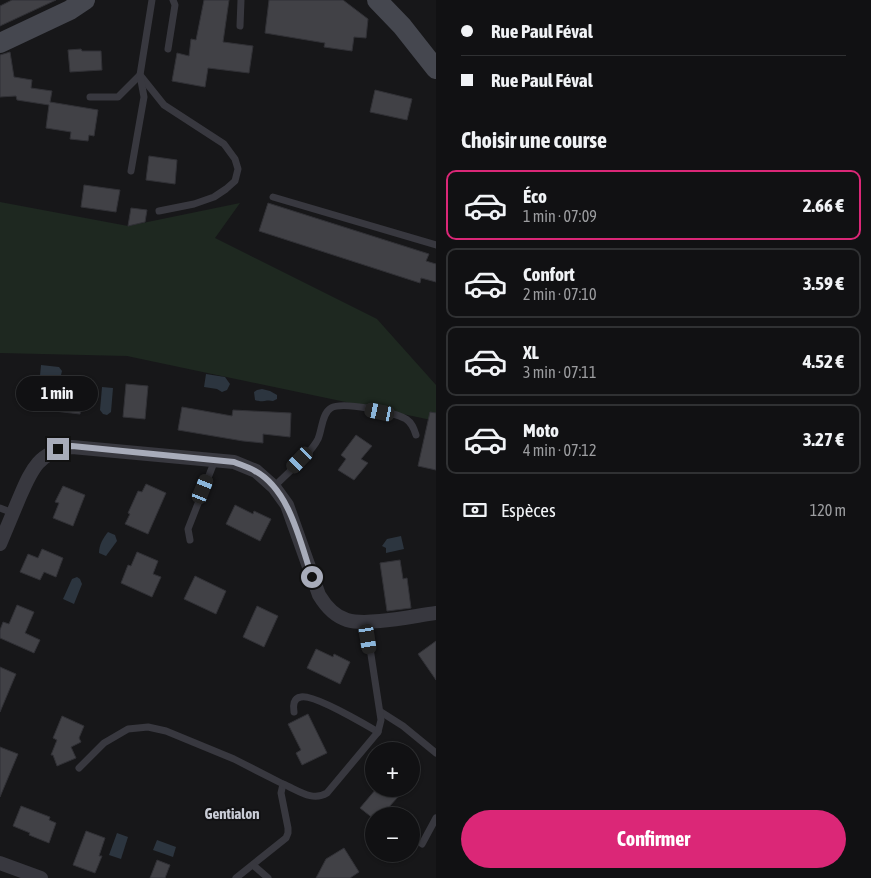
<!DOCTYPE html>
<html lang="fr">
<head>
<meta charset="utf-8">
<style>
  :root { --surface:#111113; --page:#1e1f21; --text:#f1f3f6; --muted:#9c9da0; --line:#303133; --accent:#db2777 }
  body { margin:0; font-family:"Asap Condensed",sans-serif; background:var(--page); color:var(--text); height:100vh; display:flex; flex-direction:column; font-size:19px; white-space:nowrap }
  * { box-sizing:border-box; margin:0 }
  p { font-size:16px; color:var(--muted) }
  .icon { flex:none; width:28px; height:28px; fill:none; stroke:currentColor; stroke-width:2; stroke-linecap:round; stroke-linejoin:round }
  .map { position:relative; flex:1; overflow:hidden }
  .sheet { display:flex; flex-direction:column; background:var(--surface); width:435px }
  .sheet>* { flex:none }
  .banner { display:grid; align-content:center; height:110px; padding:0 25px; background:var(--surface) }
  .controls { position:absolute; left:365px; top:742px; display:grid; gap:10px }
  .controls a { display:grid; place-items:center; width:55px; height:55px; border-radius:50%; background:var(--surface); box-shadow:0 1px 4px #0004,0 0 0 1px var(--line); font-size:25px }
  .end { position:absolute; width:22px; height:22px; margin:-11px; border:6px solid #a8acba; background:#111; box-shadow:0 0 0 2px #111 }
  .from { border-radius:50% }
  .bubble { position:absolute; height:35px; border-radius:18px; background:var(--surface); box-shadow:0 1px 4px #0004,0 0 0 1px var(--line); font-size:16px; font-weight:700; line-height:35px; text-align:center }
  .car { position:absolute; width:15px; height:30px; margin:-15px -8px; border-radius:6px; box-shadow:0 0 4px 1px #0007; background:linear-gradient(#222 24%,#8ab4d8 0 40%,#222 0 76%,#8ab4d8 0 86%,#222 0) }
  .banner b { display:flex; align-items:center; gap:18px; height:48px; font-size:19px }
  .banner b+b { border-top:1px solid var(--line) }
  .banner i { width:12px; height:12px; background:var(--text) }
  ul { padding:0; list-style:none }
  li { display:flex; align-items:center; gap:15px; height:70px; margin:0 10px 8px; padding:0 15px; border:2px solid var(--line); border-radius:10px }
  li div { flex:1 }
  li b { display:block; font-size:19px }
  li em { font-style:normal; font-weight:700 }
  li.active { border-color:var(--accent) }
  li>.icon { width:45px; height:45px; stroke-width:1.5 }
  h2 { padding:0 25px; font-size:22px; line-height:60px }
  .pay { display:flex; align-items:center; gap:12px; height:55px; padding:0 25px; font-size:19px }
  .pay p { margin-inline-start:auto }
  .primary-button { display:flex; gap:10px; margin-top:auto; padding:10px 25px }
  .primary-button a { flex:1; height:58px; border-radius:30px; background:var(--accent); color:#fff; font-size:20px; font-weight:700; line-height:58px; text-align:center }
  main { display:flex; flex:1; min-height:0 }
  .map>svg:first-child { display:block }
  .green { fill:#1e2820 }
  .water { fill:#2c353f }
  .building { fill:#414146; stroke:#313136 }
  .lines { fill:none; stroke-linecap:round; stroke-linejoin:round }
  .lane { stroke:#38383f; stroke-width:7 }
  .street { stroke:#38383f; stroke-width:14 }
  .secondary { stroke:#45474f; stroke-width:20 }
  .route { stroke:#a8acba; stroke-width:6 }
  .labels { text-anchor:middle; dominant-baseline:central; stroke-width:4; stroke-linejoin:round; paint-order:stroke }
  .neighbourhood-label { font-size:15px; font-weight:bold; fill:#c9ccd6; stroke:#121214 }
</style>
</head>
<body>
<main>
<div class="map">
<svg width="436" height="878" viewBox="0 0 436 878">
  <rect width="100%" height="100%" fill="#171719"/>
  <path class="green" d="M0 202 128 226 240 203 215 238 377 319 436 385V421L127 356 0 353Z"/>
  <g class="water">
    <path d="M41 365 59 367 62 371 61 375 58 379 40 376Z"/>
    <path d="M206 374 225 377 230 384 227 390 222 392 217 389 204 387Z"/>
    <path d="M102 387 113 388 111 412 107 415 103 414 100 410Z"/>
    <path d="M262 389 270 391 277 395V399L273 401C267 399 261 403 255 400L254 392 257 390Z"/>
    <path d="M108 532 115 535 117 541 106 556 99 553C99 545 103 538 108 532Z"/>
    <path d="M401 536 404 549 386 553V548L382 546 387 539Z"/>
    <path d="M77 577 80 579 82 584 74 604 63 599 72 579Z"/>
    <path d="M117 833 128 837 121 859 109 855Z"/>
    <path d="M157 840 176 847 173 857 153 850Z"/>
  </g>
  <g class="building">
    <path d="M12 0H56L0 26V6Z"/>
    <path d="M204 0H229L223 42 253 46 249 73 208 68 205 87 172 81 177 53 189 56 191 39 196 40Z"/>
    <path d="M269 0H343L368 19 366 38 354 37 352 51 324 47 325 43 265 33Z"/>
    <path d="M81 49 82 51H101L102 70 70 72 68 50Z"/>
    <path d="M10 52 14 77 32 80 31 88 52 91 50 102 98 110 94 136 89 135 88 141 70 139 71 132 46 128 49 105 17 100 16 96 0 97V55Z"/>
    <path d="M375 90 412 99 407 120 370 112Z"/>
    <path d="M149 156 177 160 175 184 146 180Z"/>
    <path d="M84 185 120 190 116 212 81 207Z"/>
    <path d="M268 203 429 254 426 261 436 264V282L421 278 420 283 259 231Z"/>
    <path d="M131 208 147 210 145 222 128 226Z"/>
    <path d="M53 382 72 384 71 395 82 396 80 414 37 409 39 386 53 387Z"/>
    <path d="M126 384 148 386 145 419 123 417Z"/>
    <path d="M182 407 232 416 233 410 291 413 290 437 263 434V443L243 441 178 430Z"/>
    <path d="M430 412 436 413V470L418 466Z"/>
    <path d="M356 435 372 446 361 459 368 463 354 480 338 470 346 459 341 455Z"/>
    <path d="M146 484 166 493 148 534 125 524 130 514 128 513 138 491 142 492Z"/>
    <path d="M63 486 85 495 73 526 53 518 59 503 55 502Z"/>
    <path d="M235 505 253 514 254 511 271 519 260 541 226 524Z"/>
    <path d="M42 549 63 558 56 577 44 572 40 580 20 572 28 554 38 558Z"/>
    <path d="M137 552 158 561 153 574 161 577 152 597 121 583 128 565 131 566Z"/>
    <path d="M400 560 403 579 407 578 411 608 387 611 380 563Z"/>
    <path d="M195 576 226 591 216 614 184 599Z"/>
    <path d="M17 605 34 612 25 633 40 640 34 653 0 638V630L3 622 9 624Z"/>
    <path d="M257 606 278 616 264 647 243 637Z"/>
    <path d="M436 641V680L418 654Z"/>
    <path d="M316 649 333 657 334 654 350 662 340 684 307 668Z"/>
    <path d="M0 667 16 674 0 712Z"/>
    <path d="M308 714 327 753 302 765 296 753 301 750 288 724Z"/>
    <path d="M62 716 84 726 79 738 81 742 71 747 76 758 57 766 53 755H51L57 740 53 738Z"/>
    <path d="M0 747 18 754 0 797Z"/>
    <path d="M376 789H405L381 816H374V819L360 808Z"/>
    <path d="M21 806 50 817 49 820 56 823 49 843 29 835 30 833 13 826Z"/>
    <path d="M86 831 105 838 99 856H102L95 873 73 865Z"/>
    <path d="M344 848 359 872 350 878H316L326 859Z"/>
    <path d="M157 860 170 865 165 878H150Z"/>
  </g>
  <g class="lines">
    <g class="lane">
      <path d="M240 26 241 0"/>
      <path d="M168 49 175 5 173 0"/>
      <path d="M90 97H118L140 75 164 105 224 144 235 159 238 169 235 181 226 189 214 197 194 204 159 211"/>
      <path d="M131 171 144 97 140 75 152 0"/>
      <path d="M273 197 436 245"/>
      <path d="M274 487C287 473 310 455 318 439 322 430 322 413 331 408 343 401 393 412 406 419 412 423 414 428 416 435"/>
      <path d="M0 508 13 513"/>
      <path d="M190 540 188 529 215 460"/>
      <path d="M294 712C293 706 293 698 301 697 314 694 366 725 378 732"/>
      <path d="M381 712 403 726 436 753"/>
      <path d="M79 768 104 743 128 729 148 727 166 731 234 759 283 784 281 793 288 828V833L286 838 236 878"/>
      <path d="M283 784C298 790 312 802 327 793L378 732 381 720 366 622"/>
      <path d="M422 844 436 818"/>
      <path d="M253 865 268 878"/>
    </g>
    <g class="street">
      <path d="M0 544C6 530 12 515 18 501 31 471 37 452 72 447L234 462 256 471 274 487 287 505 319 595C325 605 334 616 347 620 368 626 413 616 436 613"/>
      <path d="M0 863 41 878"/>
    </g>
    <g class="secondary">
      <path d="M377 0 402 26 436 69"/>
      <path d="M0 43 70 10 85 0"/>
    </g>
  </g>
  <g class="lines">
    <path class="route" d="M58 449 72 446 234 462C241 465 249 467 255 471 290 490 300 542 312 577"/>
  </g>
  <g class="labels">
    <g class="neighbourhood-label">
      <text x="232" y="813">Gentialon</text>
    </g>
  </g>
</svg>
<div class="controls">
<a>+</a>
<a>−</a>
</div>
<i class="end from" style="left:312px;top:577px"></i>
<i class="end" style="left:58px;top:449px"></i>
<div class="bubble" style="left:16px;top:376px;width:82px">1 min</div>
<i class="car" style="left:380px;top:412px;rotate:282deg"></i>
<i class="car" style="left:300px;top:460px;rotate:224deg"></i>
<i class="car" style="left:203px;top:489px;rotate:22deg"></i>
<i class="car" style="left:368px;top:639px;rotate:171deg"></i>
</div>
<section class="sheet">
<div class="banner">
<b><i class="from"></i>Rue Paul Féval</b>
<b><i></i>Rue Paul Féval</b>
</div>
<h2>Choisir une course</h2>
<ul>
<li class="active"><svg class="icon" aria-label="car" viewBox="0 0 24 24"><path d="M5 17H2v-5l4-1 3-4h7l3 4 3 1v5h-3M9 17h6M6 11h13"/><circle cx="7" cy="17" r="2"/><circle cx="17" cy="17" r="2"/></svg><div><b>Éco</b><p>1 min · 07:09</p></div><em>2.66 €</em></li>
<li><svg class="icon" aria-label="car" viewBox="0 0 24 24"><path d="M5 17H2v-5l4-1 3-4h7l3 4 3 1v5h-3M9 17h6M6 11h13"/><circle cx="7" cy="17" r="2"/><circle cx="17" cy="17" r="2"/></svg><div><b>Confort</b><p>2 min · 07:10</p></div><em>3.59 €</em></li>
<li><svg class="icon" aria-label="car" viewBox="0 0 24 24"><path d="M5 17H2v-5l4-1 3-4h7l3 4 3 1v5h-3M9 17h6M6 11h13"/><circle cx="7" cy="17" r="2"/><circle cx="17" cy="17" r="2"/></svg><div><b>XL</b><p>3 min · 07:11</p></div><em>4.52 €</em></li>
<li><svg class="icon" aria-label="car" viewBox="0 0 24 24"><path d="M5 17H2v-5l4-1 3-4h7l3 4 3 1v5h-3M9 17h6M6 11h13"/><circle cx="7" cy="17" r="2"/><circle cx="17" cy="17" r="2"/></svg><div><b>Moto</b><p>4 min · 07:12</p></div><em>3.27 €</em></li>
</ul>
<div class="pay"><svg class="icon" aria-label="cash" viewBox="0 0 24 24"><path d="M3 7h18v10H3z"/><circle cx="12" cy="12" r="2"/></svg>Espèces<p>120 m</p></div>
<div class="primary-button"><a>Confirmer</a></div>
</section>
</main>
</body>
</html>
